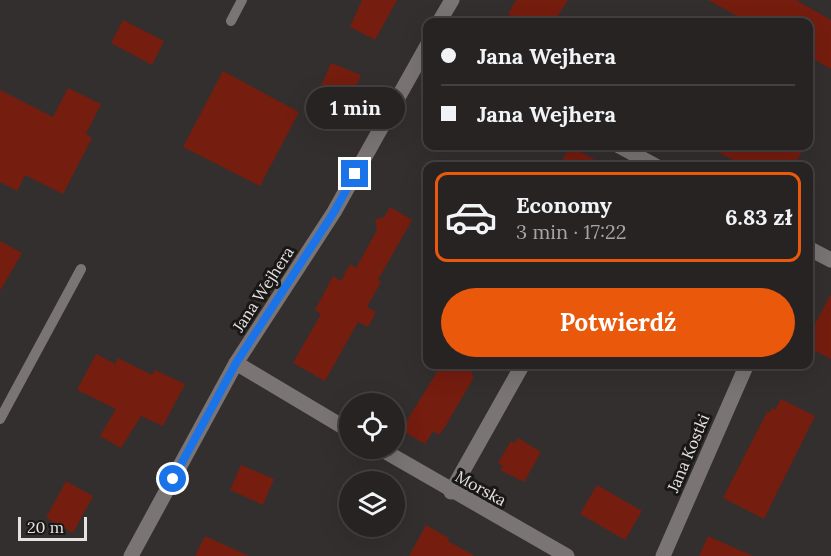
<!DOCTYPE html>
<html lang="pl">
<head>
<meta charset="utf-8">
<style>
  :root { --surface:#262322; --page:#2e2b2a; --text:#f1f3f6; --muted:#a4a4a5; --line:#424040; --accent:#ea580c }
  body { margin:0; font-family:Lora,serif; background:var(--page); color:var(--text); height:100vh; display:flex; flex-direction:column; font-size:22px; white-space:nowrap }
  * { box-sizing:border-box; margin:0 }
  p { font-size:20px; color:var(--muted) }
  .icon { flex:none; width:33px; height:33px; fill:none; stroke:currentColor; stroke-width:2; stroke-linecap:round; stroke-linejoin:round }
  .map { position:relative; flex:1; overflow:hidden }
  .drawer { position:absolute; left:423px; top:162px; width:390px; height:207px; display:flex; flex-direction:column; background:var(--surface); border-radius:12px; box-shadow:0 6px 24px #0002,0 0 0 2px var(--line) }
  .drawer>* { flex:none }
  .hud { position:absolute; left:423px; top:18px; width:390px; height:132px; border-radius:12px; box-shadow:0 6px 24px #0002,0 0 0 2px var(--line); display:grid; align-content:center; height:132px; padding:0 18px; background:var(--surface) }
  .tools { position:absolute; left:339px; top:393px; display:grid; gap:12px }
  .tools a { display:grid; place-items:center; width:66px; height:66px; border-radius:50%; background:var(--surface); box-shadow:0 6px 24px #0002,0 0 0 2px var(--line); font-size:30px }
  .scale { position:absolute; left:18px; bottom:15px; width:69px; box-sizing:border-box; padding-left:6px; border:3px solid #e5e3e2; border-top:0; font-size:16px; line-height:21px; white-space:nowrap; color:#e5e3e2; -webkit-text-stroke:4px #191817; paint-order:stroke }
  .end { position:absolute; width:27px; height:27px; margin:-14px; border:8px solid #1a73e8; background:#fff; box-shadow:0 0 0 3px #fff }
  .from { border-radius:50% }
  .bubble { position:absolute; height:42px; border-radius:21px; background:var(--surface); box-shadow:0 6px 24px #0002,0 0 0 2px var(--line); font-size:20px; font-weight:700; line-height:42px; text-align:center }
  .hud b { display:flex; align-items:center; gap:21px; height:57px; font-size:22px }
  .hud b+b { border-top:2px solid var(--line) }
  .hud i { width:15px; height:15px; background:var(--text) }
  ul { padding:10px 0 0; list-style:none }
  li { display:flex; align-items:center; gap:18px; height:90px; margin:0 12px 9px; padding:0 6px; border:3px solid transparent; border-radius:12px }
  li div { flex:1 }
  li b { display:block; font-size:22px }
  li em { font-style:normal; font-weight:700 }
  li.selected { border-color:var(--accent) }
  li>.icon { width:54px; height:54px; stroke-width:1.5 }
  .primary-button { display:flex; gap:12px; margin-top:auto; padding:12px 18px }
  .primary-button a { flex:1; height:69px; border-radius:36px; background:var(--accent); color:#fff; font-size:24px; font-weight:700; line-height:69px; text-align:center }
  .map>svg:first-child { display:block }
  .building { fill:#751d0f }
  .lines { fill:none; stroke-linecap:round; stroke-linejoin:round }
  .lane { stroke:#7a7574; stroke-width:10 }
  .street { stroke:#7a7574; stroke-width:15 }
  .route { stroke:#1a73e8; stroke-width:8 }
  .labels { text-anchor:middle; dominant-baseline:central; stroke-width:6; stroke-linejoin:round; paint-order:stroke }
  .street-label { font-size:16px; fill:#e5e3e2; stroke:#191817 }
</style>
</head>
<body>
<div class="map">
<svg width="831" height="556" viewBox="0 0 831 556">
  <rect width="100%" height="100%" fill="#332f2e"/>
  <g class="building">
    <path d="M362 0H397L375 40 350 27Z"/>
    <path d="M516 0H568L554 22H520L508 14Z"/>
    <path d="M708 0H796L831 20V69L808 56V22H748Z"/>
    <path d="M123 20 164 41 152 65 111 43Z"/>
    <path d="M331 63 361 75 350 101 320 89Z"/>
    <path d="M223 71 299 112 260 186 183 147Z"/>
    <path d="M68 88 101 104 86 134 92 138 63 194 25 175 17 191 0 182V90L53 117Z"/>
    <path d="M570 146 606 166H559Z"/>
    <path d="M707 146H805L794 166H744Z"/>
    <path d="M390 207 412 220 378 280 381 282 367 307 376 312 368 327 358 322 325 381 293 363 321 314 315 310 333 276 341 281 350 264 356 268 377 230 375 220 384 217Z"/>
    <path d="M0 241 22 253 0 291Z"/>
    <path d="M831 294V359L808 347V337Z"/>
    <path d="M96 354 115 364 118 358 152 375 155 370 185 384 163 426 141 416 121 448 100 436 116 409 77 390Z"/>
    <path d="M442 364H477L471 374 474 377 445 427 439 435 433 431 425 444 401 430Z"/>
    <path d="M781 399 815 416 764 519 723 498 767 412 769 413 772 408 775 410Z"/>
    <path d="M518 438 541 452 524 482 500 470 503 466 498 463 511 441 515 443Z"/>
    <path d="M241 465 274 479 263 505 230 490Z"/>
    <path d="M66 481 93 496 73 533 46 518Z"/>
    <path d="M597 485 642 511 625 540 580 514Z"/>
    <path d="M426 525 449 538 448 541 475 556H409Z"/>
    <path d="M205 536 249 556H195Z"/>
    <path d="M708 536 753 556H699Z"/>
  </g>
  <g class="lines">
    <g class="lane">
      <path d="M231 21 242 0"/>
      <path d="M0 419 81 269"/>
    </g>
    <g class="street">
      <path d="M439 22 452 0"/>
      <path d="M619 146 656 166"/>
      <path d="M808 248 831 260"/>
      <path d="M236 363 350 431"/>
      <path d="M379 448 567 556"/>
      <path d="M451 492 523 364"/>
      <path d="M131 556 236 363 334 212 428 44"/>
      <path d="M663 556 747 364"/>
    </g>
  </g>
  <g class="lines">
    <path class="route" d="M173 479 236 363 334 212 355 174"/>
  </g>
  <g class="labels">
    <g class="street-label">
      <text transform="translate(263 289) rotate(-57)">Jana Wejhera</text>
      <text transform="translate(688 453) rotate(-67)">Jana Kostki</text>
      <text transform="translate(481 488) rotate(29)">Morska</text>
    </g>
  </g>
</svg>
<div class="tools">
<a><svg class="icon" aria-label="locate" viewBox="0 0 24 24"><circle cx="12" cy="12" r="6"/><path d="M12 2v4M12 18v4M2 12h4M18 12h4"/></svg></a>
<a><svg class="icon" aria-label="layers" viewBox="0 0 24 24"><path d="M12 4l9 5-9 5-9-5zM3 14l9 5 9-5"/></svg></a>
</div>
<div class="scale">20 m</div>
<i class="end from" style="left:173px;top:479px"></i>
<i class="end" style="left:355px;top:174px"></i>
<div class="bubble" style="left:306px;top:87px;width:99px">1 min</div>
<div class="hud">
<b><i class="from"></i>Jana Wejhera</b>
<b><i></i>Jana Wejhera</b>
</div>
<section class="drawer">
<ul>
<li class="selected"><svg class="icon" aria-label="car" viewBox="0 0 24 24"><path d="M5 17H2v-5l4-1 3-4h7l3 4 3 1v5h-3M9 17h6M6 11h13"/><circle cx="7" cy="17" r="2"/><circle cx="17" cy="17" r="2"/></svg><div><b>Economy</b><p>3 min · 17:22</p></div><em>6.83 zł</em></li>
</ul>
<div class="primary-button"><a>Potwierdź</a></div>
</section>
</div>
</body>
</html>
